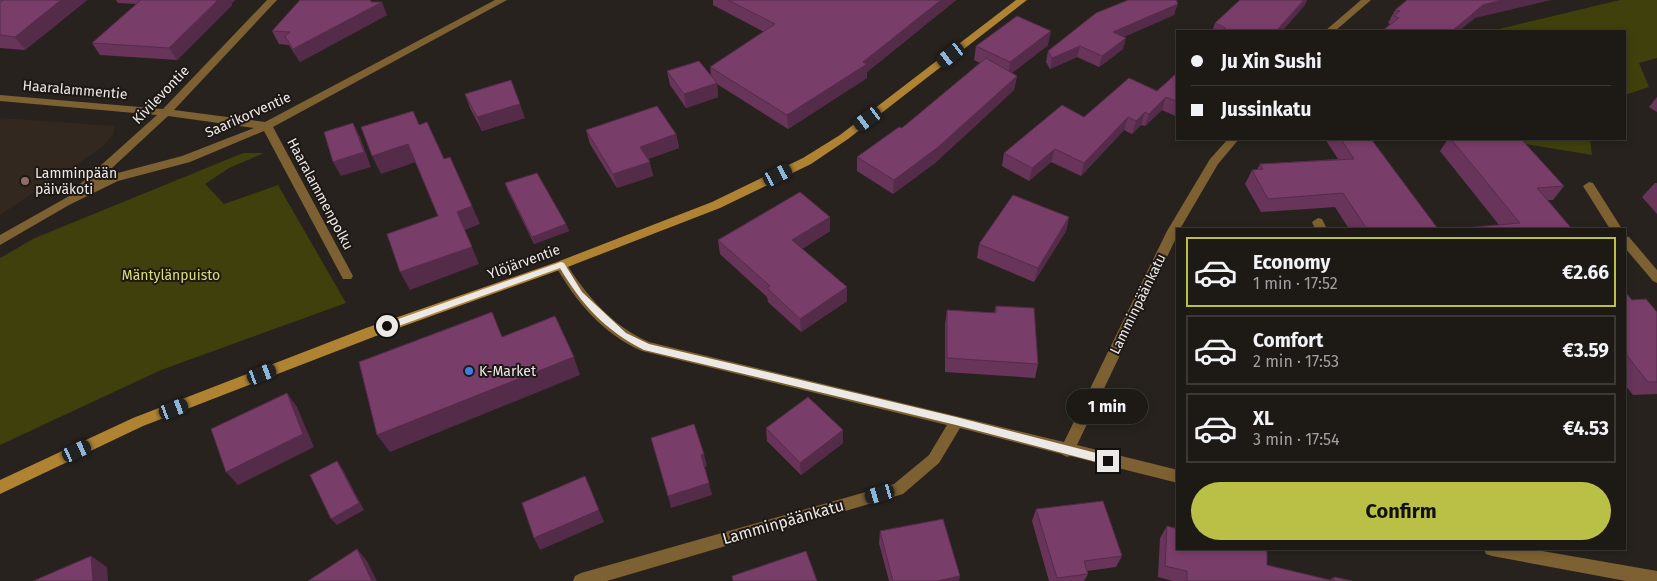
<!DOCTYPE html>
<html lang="en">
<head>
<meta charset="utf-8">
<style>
  :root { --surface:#1d1a16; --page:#2a2723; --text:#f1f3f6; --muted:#a0a1a1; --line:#3b3835; --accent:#bac045 }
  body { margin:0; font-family:"Fira Sans",sans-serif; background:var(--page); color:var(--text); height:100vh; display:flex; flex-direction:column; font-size:19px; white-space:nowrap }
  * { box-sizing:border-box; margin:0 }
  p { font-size:16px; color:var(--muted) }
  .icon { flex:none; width:28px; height:28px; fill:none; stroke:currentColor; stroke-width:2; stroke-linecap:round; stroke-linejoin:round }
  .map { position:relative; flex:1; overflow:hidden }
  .drawer { position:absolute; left:1176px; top:228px; width:450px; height:322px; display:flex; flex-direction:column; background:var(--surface); border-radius:0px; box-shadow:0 2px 8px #0003,0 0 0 1px var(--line) }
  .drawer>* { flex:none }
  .hud { position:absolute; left:1176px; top:30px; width:450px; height:110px; border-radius:0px; box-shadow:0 2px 8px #0003,0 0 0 1px var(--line); display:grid; align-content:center; height:110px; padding:0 15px; background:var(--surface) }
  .end { position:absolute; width:22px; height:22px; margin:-11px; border:6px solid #ece8e5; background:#111; box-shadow:0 0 0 2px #111 }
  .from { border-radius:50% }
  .bubble { position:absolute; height:35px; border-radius:18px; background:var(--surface); box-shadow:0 2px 8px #0003,0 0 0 1px var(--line); font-size:16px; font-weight:700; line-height:35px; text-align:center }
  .car { position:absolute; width:15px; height:30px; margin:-15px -8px; border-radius:6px; box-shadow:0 0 4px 1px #0007; background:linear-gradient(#222 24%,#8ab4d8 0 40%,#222 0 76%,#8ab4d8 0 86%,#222 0) }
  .hud b { display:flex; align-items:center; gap:18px; height:48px; font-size:19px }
  .hud b+b { border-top:1px solid var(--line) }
  .hud i { width:12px; height:12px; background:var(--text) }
  ul { padding:9px 0 0; list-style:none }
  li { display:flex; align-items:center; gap:15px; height:70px; margin:0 10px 8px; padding:0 5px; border:2px solid var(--line); border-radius:0px }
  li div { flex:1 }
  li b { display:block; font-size:19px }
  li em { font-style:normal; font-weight:700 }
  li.active { border-color:var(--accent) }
  li>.icon { width:45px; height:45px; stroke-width:1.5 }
  .cta { display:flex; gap:10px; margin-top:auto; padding:10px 15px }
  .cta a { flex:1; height:58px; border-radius:30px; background:var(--accent); color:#111; font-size:20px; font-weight:700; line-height:58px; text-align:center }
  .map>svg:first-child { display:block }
  .built { fill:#322820 }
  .green { fill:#3f400c }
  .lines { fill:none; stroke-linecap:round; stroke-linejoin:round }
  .street { fill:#7d6132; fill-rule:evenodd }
  .secondary { fill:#b08333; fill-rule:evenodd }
  .wall { fill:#68345a }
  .shaded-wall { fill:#552b4a }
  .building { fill:#793d69; stroke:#552b4a }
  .route { fill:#ece8e5 }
  .education-dot { fill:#8d6e63; stroke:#1d1815; stroke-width:2 }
  .shop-dot { fill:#3f7fe0; stroke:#1d1815; stroke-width:2 }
  .labels { text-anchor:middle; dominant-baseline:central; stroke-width:4; stroke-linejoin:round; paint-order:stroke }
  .street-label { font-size:14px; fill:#ece8e5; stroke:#1d1815 }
  .poi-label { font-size:14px; fill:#ece8e5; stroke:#1d1815; text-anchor:start }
  .park-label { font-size:14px; fill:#dadf73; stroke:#1d1815 }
  .near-street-label { font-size:16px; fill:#ece8e5; stroke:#1d1815 }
</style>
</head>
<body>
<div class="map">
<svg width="1657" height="581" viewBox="0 0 1657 581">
  <rect width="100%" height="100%" fill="#27221e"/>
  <path class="built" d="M0 118 115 126 113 135 101 148 0 215Z"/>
  <g class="green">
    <path d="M1620 0H1657V58L1639 63 1649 87 1625 95V31H1491Z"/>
    <path d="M1495 139H1590L1592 155Z"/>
    <path d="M243 153H264L229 168 205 184 224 204 278 185 346 303 161 370 0 445V258L35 238Z"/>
  </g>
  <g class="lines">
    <g class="street">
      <path d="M267 0H277L174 110 265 122 495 0H507L273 127 353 276 351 279H343L264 131 190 162 118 181 69 205 0 245V235L80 190 78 187 80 184 157 115 0 101V95L163 109ZM168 116 254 128 182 156 110 175 98 181Z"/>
      <path d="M1361 0H1371L1335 31H1325Z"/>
      <path d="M1228 139H1239L1218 164 1180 229H1178V234L1077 445 1178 470V483L1070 456 1067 457 1061 454 960 428 939 463 903 494 607 581H573L575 576 581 573 894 484 929 455 947 425 642 351C603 334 576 302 555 265L557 262H565C587 296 612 326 649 342L1064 442 1167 231 1210 159Z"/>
      <path d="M1589 182 1593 183 1622 229H1610L1583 186Z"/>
      <path d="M1318 218 1322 219 1327 229H1315L1312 222Z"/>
      <path d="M1625 236 1629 237 1657 270V283L1653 281 1625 248Z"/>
      <path d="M1484 549H1531L1657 571V581H1626L1492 556 1486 554Z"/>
    </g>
    <path class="secondary" d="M1016 0H1027L848 139 811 164 720 208 565 268 376 336 143 426 0 494V480L133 418 366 328 557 262 712 202 803 158 840 135Z"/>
  </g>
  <g class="wall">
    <path d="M0 0H87L25 50 0 48Z"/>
    <path d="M116 0H235L232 3V5L177 60 100 55 92 43 136 4 118 3Z"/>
    <path d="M713 0H956L867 72V78L788 129 717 84 718 97 686 108 670 85 667 71 711 76 710 67 764 32 713 5Z"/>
    <path d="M1240 0H1307L1304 6 1282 31H1212L1215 23Z"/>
    <path d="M371 2 387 15 300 62 289 45 279 44 272 31Z"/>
    <path d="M1395 10 1475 18 1388 26 1390 24 1388 23Z"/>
    <path d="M1174 15 1123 37V49L1099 67 1077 57 1050 69 1046 62 1048 51Z"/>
    <path d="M1048 45 1012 73 1017 76 1014 90 935 163 893 194 857 171V157L902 128 980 63 974 60 976 46Z"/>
    <path d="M1178 72V117L1162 110 1145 126 1141 125 1132 134 1124 130 1081 176 1051 162 1029 181 1002 166 1004 153 1084 117 1157 91Z"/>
    <path d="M465 94 525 118 482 131 470 108Z"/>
    <path d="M1657 97V112L1649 107Z"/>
    <path d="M586 130 676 134 679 148 648 159 653 176 617 188 590 144Z"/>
    <path d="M1325 139H1371L1438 229H1349L1335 207 1261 212 1245 184 1252 170H1257L1260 164 1338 159Z"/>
    <path d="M1448 139H1521L1564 186 1553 200H1548L1572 229 1499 225 1440 151Z"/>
    <path d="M505 183 566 224 569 231 534 244 508 191Z"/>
    <path d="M1655 183H1657V214L1642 197Z"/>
    <path d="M1069 217 1066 231 1034 282 977 258 979 244Z"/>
    <path d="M830 231 802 249 847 287V301L801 332 768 302 767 297 720 254 718 240Z"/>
    <path d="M1625 292 1632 300 1657 312V394L1633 395 1625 385Z"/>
    <path d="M996 306 1038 364 1035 378 945 372V324L947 310 994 313Z"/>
    <path d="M766 428 843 443 801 475 767 441Z"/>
    <path d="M1036 509 1122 556 1116 567 1087 571 1088 574 1084 581H1049L1032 521Z"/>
    <path d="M1167 526 1267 565 1330 580 1334 577 1352 581H1173L1158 577 1160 538Z"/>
    <path d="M880 531 959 581H889L879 543Z"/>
  </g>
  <g class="shaded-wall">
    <path d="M61 0H87L25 50 15 37Z"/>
    <path d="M218 0H235L232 3V5L177 60 169 48Z"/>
    <path d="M941 0H956L867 72V78L788 129 787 115 863 62Z"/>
    <path d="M1304 0H1307L1304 6 1282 31H1276Z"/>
    <path d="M1502 0H1551L1475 18 1459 31H1452L1483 5Z"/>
    <path d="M382 2 387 15 300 62 293 49Z"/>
    <path d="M1178 4 1174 15 1110 43 1113 32Z"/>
    <path d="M1051 31 1048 45 1008 76 1010 62Z"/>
    <path d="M1126 38 1123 49 1099 67 1102 56Z"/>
    <path d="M1080 46 1077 57 1050 69 1052 58Z"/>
    <path d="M1017 76 1014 90 935 163 893 194 894 180Z"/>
    <path d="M717 83 718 97 686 108 684 94Z"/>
    <path d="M1166 97 1162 110 1145 126 1149 114Z"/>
    <path d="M520 104 525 118 482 131 477 117Z"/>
    <path d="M1145 112 1141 125 1132 134 1136 121Z"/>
    <path d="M1128 117 1124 130 1081 176 1084 163Z"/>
    <path d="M353 123 360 137 371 167 341 176 333 162Z"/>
    <path d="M676 134 679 148 642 161 640 147Z"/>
    <path d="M408 144 416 162 381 174 372 156Z"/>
    <path d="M1055 149 1051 162 1029 181 1032 168Z"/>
    <path d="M650 162 653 176 617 188 613 174Z"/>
    <path d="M472 206 480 224 465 230 479 264 410 290 400 272 457 212Z"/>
    <path d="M830 217V231L793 254 792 240Z"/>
    <path d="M1069 217 1066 231 1034 282 1038 268Z"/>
    <path d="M566 224 569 231 534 244 532 237Z"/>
    <path d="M847 287V301L801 332 800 319Z"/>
    <path d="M574 357 580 375 390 452 377 435Z"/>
    <path d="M287 393 297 407 314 447 238 485 226 472Z"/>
    <path d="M843 430V443L801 475 800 463Z"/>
    <path d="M704 454 707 466 703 468 701 455Z"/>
    <path d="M337 461 342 468 364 510 337 525 331 519Z"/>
    <path d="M709 483 712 495 671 508 668 496Z"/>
    <path d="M599 510 604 522 540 550 534 538Z"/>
    <path d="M357 549 367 561 377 581H372Z"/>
    <path d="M91 556 107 567 108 581H93Z"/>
    <path d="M960 576 959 581H937Z"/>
  </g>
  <g class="building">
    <path d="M3 0H61L15 37 0 35V2Z"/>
    <path d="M141 0H218L169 48 92 43Z"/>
    <path d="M300 0H370L371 2H382L293 49 285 36 290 32 272 31Z"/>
    <path d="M728 0H941L863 62 867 64 787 115 710 67 775 24Z"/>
    <path d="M1128 0H1176L1178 4 1113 32 1126 38 1102 56 1080 46 1052 58 1048 51 1096 13Z"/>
    <path d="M1240 0H1304L1276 31H1223L1226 28 1215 23Z"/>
    <path d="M1407 0H1502L1483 5 1452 31H1382L1399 18 1394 16 1400 11 1395 10Z"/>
    <path d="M1017 16 1051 31 1010 62 976 46Z"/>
    <path d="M986 58 1017 76 937 148 894 180 857 157 899 127 902 128Z"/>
    <path d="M699 61 717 83 684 94 667 71Z"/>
    <path d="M1178 72V102L1166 97 1149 114 1145 112 1136 121 1128 117 1084 163 1055 149 1032 168 1004 153 1062 105 1084 117 1129 78 1157 91Z"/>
    <path d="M511 80 520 104 477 117 465 94Z"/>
    <path d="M657 106 676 134 640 147 650 162 613 174 586 130Z"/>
    <path d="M413 111 419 125 427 122 444 159 450 157 472 206 457 212 472 247 400 272 387 234 438 216 408 144 372 156 361 127Z"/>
    <path d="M353 123 364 152 333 162 324 132Z"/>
    <path d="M1341 139H1371L1438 229H1367L1343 193 1268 199 1252 170 1263 169 1260 164 1354 159Z"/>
    <path d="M1451 139H1521L1564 186 1537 188 1572 229H1452L1520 223Z"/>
    <path d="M537 173 566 224 532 237 505 183Z"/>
    <path d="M800 192 830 217 792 240 847 287 800 319 767 288 770 286 718 240Z"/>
    <path d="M1013 195 1069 217 1038 268 979 244Z"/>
    <path d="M1625 292 1632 300 1646 299 1657 312V382H1648L1625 353Z"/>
    <path d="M996 306 1034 308 1038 364 947 358V310L996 313Z"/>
    <path d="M492 312 502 337 555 316 574 357 377 435 359 362Z"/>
    <path d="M287 393 303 434 226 472 211 429Z"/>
    <path d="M808 397 843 430 800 463 766 428Z"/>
    <path d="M694 424 704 454 701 455 709 483 668 496 651 438Z"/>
    <path d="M337 461 359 503 331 519 310 475Z"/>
    <path d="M585 476 599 510 534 538 522 503Z"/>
    <path d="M1103 501 1122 556 1084 561 1088 574 1057 578 1036 509Z"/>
    <path d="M943 519 960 576 937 581H893L880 531Z"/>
    <path d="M1167 526 1178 529V549H1261L1267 550V565L1334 581H1187V571L1165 566Z"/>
    <path d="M357 549 372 581H308Z"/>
    <path d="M806 551 817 581H733L732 576Z"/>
    <path d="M91 556 93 581H33Z"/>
    <path d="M1334 577 1352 581H1334Z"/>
  </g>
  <path class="route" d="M561 262 564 263 582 292 626 333 649 344 956 417 1108 456 1112 461 1108 465 956 425 644 350C606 331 581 304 560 268L390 329 387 330 382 326 384 324Z"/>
  <circle class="education-dot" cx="25" cy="181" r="5"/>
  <circle class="shop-dot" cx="469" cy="371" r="5"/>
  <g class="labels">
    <g class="street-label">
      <text transform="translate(75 90) rotate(5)">Haaralammentie</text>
      <text transform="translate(161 95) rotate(-46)">Kivilevontie</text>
      <text transform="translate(248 115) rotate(-24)">Saarikorventie</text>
      <text transform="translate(320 194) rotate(62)">Haaralammenpolku</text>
      <text transform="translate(524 262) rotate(-20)">Ylöjärventie</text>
      <text transform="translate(1138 304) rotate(-64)">Lamminpäänkatu</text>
    </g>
    <g class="poi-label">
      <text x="35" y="173">Lamminpään<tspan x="35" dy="16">päiväkoti</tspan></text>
      <text x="479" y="371">K-Market</text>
    </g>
    <g class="park-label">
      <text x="171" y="275">Mäntylänpuisto</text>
    </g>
    <g class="near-street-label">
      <text transform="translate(783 522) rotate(-16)">Lamminpäänkatu</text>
    </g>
  </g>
</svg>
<i class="end from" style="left:387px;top:326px"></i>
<i class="end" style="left:1108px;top:461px"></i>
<div class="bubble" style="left:1066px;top:389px;width:82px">1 min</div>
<i class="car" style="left:951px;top:55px;rotate:232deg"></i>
<i class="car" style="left:868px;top:119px;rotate:234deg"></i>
<i class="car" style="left:778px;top:175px;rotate:63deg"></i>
<i class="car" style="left:262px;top:374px;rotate:69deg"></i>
<i class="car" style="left:174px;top:409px;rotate:69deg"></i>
<i class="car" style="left:77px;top:451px;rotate:65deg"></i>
<i class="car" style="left:880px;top:494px;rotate:254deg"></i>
<div class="hud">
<b><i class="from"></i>Ju Xin Sushi</b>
<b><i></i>Jussinkatu</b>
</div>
<section class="drawer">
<ul>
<li class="active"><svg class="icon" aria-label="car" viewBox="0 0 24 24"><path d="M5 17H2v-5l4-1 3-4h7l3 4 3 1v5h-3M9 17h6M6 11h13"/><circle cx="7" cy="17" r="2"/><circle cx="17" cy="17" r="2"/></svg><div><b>Economy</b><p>1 min · 17:52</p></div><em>€2.66</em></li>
<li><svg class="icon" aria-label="car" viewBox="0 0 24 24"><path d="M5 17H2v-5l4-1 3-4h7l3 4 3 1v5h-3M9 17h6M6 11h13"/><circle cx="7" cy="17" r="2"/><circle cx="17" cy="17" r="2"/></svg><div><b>Comfort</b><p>2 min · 17:53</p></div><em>€3.59</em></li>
<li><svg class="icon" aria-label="car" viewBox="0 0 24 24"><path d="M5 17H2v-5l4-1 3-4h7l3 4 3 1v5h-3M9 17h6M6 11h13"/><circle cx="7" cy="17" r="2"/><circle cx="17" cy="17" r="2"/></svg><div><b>XL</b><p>3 min · 17:54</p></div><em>€4.53</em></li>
</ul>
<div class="cta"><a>Confirm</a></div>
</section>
</div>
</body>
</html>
